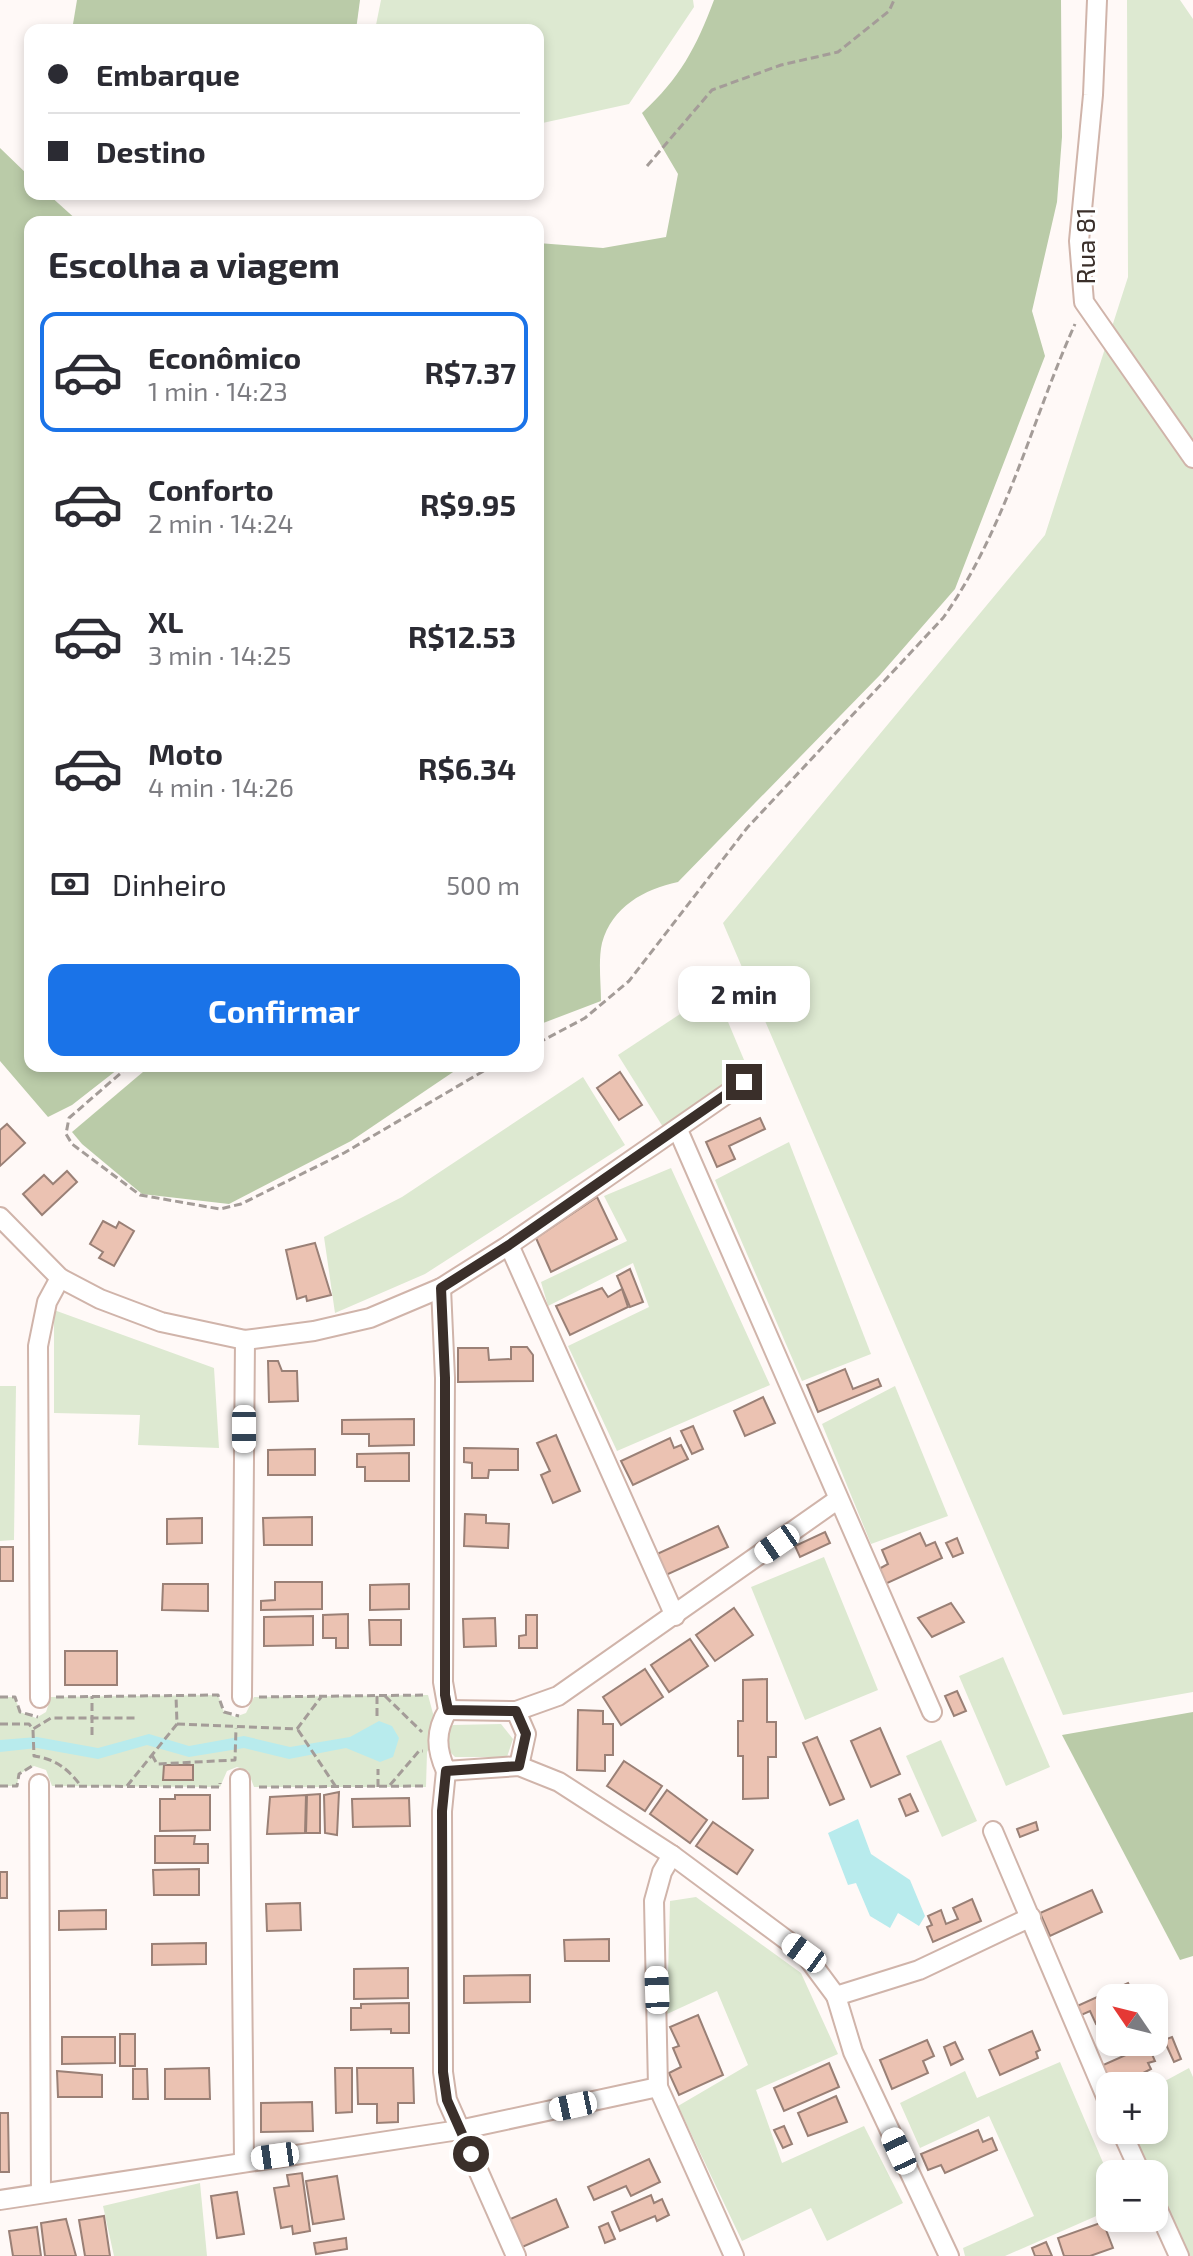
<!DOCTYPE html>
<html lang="pt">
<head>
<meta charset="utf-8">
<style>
  :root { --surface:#fff; --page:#f7f7f7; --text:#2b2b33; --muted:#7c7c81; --line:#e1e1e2; --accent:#1a73e8 }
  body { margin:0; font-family:"Exo 2",sans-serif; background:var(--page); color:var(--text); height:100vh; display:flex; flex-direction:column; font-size:30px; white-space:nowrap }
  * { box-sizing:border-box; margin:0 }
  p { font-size:26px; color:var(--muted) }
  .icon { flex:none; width:44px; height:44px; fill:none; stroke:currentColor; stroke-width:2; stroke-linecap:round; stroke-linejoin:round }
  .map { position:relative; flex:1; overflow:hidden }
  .sheet { position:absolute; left:24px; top:216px; width:520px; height:856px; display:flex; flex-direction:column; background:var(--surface); border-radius:16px; box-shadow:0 4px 12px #0003 }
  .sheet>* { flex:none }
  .guide { position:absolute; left:24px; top:24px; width:520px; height:176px; border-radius:16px; box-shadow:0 4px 12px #0003; display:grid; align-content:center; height:176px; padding:0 24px; background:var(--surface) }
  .needle { width:52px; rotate:305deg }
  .buttons { position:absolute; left:1096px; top:1984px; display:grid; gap:16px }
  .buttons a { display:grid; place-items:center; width:72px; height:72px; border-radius:16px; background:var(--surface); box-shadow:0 4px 12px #0003; font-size:40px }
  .end { position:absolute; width:36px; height:36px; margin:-18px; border:10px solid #3a2f2a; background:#fff; box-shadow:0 0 0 4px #fff }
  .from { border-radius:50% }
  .bubble { position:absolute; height:56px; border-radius:16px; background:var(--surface); box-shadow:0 4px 12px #0003; font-size:26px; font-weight:700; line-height:56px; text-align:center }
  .car { position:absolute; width:24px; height:48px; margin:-24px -12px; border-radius:10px; box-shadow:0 0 6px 2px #0007; background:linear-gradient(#fff 24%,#345 0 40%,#fff 0 76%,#345 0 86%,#fff 0) }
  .guide b { display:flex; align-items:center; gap:28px; height:76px; font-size:30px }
  .guide b+b { border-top:2px solid var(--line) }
  .guide i { width:20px; height:20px; background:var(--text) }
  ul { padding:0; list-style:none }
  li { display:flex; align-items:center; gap:24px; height:120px; margin:0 16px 12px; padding:0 8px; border:4px solid transparent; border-radius:16px }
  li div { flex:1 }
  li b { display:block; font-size:30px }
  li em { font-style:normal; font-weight:700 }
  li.selected { border-color:var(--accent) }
  li>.icon { width:72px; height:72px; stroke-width:1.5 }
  h2 { padding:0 24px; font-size:36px; line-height:96px }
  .pay { display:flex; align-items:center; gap:20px; height:88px; padding:0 24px; font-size:30px }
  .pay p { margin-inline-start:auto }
  .cta { display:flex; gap:16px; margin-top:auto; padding:16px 24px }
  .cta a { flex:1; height:92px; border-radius:16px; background:var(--accent); color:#fff; font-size:32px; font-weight:700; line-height:92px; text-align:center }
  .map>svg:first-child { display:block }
  .green { fill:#dde9d1 }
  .forest { fill:#bacba8 }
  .water { fill:#b8ebed }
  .building { fill:#ebc2b2; stroke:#9a8076; stroke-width:2 }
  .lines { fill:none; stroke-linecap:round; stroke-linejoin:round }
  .minor-casing { stroke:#d0b4aa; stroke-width:22 }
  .path { stroke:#a49c98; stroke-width:3; stroke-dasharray:8 4; stroke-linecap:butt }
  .minor { stroke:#fff; stroke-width:18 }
  .route { stroke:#3a2f2a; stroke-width:10 }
  .labels { text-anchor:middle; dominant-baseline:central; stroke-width:6; stroke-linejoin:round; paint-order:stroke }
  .street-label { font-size:26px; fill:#3a2f2a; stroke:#fff }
</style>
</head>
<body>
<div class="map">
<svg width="1193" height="2256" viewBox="0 0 1193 2256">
  <rect width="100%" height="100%" fill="#fff9f7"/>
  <g class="green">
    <path d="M381 0H693L694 7 629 104 538 124V30H375Z"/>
    <path d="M1127 0H1180L1193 19V1692L1063 1715 723 923 1045 535 1128 277Z"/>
    <path d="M715 991 747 1067 663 1127 618 1055Z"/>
    <path d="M583 1077 625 1145 425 1274 335 1313 324 1237 402 1197Z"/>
    <path d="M789 1142 871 1354 802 1381 715 1180Z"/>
    <path d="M671 1168 770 1385 617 1451 568 1346 649 1307 633 1263 548 1306 541 1282 627 1241 604 1196Z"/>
    <path d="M54 1310 214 1368 219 1448 138 1445 140 1415 54 1413Z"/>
    <path d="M0 1386H16L14 1540 0 1541Z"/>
    <path d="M895 1386 948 1516 871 1544 822 1424Z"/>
    <path d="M824 1557 878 1690 805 1720 751 1587Z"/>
    <path d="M1003 1657 1050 1767 1006 1786 959 1676Z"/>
    <path d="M218 1695 224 1712 235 1717 246 1713 254 1697 428 1695 438 1732 427 1752 426 1787H254L248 1771 237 1767 227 1771 220 1787 52 1786 46 1770 34 1766 19 1774 17 1786H0V1697H15L20 1712 36 1718 46 1712 51 1697Z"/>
    <path d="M501 1724 513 1739 507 1757H455L447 1749 446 1733 453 1725Z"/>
    <path d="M941 1740 977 1821 942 1837 906 1756Z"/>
    <path d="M696 1897 801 1973 838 2054 756 2090 782 2163 864 2126 903 2203 827 2241 811 2208 742 2241 678 2106 748 2065 717 1991 667 2014 670 1901Z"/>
    <path d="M1060 2062 1110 2179V2210L1005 2256H965L963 2248 1034 2216 989 2116 920 2148 900 2103 965 2071 977 2098Z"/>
    <path d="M1189 2068 1193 2077V2256H1181L1154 2194V2174H1145L1126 2130H1154V2087Z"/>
    <path d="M200 2183 207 2256H114L103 2206Z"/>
  </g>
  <g class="forest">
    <path d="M77 0H360L356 30H72Z"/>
    <path d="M714 0H1061L1062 137 1057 202 1032 311 1045 356 955 589 880 675 678 882C644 889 612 907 602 943 598 960 601 984 601 1001L538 1025V243L603 248 666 237 678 174 642 113C680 78 696 48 714 0Z"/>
    <path d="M0 148 30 177V194H48L79 222H30V1066H122L72 1105 48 1117 0 1061Z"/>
    <path d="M150 1066H462L351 1141 229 1204 142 1194 82 1144 72 1132Z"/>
    <path d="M1193 1712V1956L1180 1960 1062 1735Z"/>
  </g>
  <g class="water">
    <path d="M379 1721 392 1726 399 1738 393 1757 380 1762 346 1748 289 1759 244 1748 189 1757 147 1745 98 1759 37 1748 0 1752V1740L37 1737 98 1748 149 1734 189 1746 244 1736 290 1747 350 1737Z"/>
    <path d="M858 1819 871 1854 910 1880 925 1916 919 1926 898 1913 890 1928 870 1916 856 1883 848 1885 828 1833Z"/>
  </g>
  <g class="building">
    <path d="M620 1072 642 1105 619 1120 597 1088Z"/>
    <path d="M760 1118 765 1129 729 1146 735 1159 717 1167 706 1142Z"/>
    <path d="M7 1124 25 1143 0 1166V1130Z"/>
    <path d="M67 1171 77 1182 42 1215 23 1194 44 1175 53 1184Z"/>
    <path d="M597 1197 617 1239 551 1272 536 1238Z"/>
    <path d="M103 1221 116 1228 119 1222 134 1231 114 1266 99 1258 103 1252 90 1244Z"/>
    <path d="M315 1243 331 1295 307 1301 306 1296 297 1299 286 1250Z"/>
    <path d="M630 1269 643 1302 630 1307 617 1276Z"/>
    <path d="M602 1288 608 1297 622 1289 628 1307 570 1335 556 1306Z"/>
    <path d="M511 1347H527L533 1355V1381L458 1382V1348H488L489 1360 511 1359Z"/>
    <path d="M268 1361H278L282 1371H297L298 1401 269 1402Z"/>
    <path d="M845 1369 853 1389 878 1379 881 1386 818 1412 807 1385Z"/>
    <path d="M763 1397 775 1423 745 1436 734 1411Z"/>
    <path d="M414 1419V1445L369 1446V1434H342V1420Z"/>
    <path d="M693 1426 703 1449 692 1454 681 1431Z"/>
    <path d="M556 1435 580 1491 553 1503 541 1475 550 1471 537 1443Z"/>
    <path d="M670 1438 674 1448 681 1445 688 1459 633 1485 621 1461Z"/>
    <path d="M464 1448 518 1449V1470H489L488 1478H472V1463L464 1462Z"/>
    <path d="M315 1449V1475H268V1450Z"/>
    <path d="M409 1453V1481H365V1467H357V1454Z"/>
    <path d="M465 1514 486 1515V1523L509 1524 508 1548 464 1546Z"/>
    <path d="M312 1517V1545H264L263 1518Z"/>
    <path d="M202 1518V1543L167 1544V1519Z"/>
    <path d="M718 1526 728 1547 666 1575 657 1554Z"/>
    <path d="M825 1532 830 1543 800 1557 795 1546Z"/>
    <path d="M920 1533 926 1546 935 1542 942 1558 883 1585 877 1570 888 1564 882 1550Z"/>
    <path d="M957 1538 963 1553 953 1557 946 1543Z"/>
    <rect x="0" y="1547" width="13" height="34"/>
    <path d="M275 1582H322V1609L261 1610V1601L275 1600Z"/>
    <path d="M163 1584H208V1611L162 1610Z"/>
    <path d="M409 1584V1609L370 1610V1585Z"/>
    <path d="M951 1603 964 1622 932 1637 918 1618Z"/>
    <path d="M734 1608 753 1635 715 1661 696 1635Z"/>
    <path d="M348 1614V1648H336V1638H323V1615Z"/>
    <path d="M526 1615H537V1648H519V1636L526 1635Z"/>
    <path d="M313 1616V1645L264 1646V1617Z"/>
    <path d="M495 1618 496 1646 464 1647 463 1619Z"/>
    <path d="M369 1620H401V1645H370Z"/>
    <path d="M690 1639 708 1666 669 1692 651 1665Z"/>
    <rect x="65" y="1651" width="52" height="34"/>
    <path d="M645 1669 663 1697 621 1725 603 1697Z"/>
    <path d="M767 1679V1722H776V1757H768V1798L743 1799V1756H738V1721H743V1680Z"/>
    <path d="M957 1691 966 1711 954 1716 945 1696Z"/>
    <path d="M578 1710 603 1711V1724H613V1755H605V1771L577 1770Z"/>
    <path d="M880 1728 900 1774 871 1787 851 1741Z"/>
    <path d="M817 1737 844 1799 830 1805 803 1743Z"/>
    <path d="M624 1761 662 1786 645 1811 607 1786Z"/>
    <path d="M164 1765H193V1780H163Z"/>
    <path d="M667 1790 707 1820 690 1843 650 1814Z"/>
    <path d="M339 1792 337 1835 325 1833 324 1795Z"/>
    <path d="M320 1794V1833H306L307 1795Z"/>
    <path d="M910 1794 918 1811 906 1816 899 1799Z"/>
    <path d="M175 1795H210V1830L160 1831V1799H175Z"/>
    <path d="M306 1795 305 1833 267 1834 270 1797Z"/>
    <path d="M409 1798 410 1826 353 1827 352 1799Z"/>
    <path d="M713 1822 753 1850 737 1874 696 1846Z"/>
    <path d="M1036 1822 1038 1830 1020 1837 1017 1829Z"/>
    <path d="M155 1836H195L194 1844H208V1863H155Z"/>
    <path d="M199 1869V1895H154L153 1870Z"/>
    <rect x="0" y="1872" width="7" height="26"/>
    <path d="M1092 1890 1102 1912 1050 1936 1040 1913Z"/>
    <path d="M972 1899 981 1921 933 1942 927 1927 932 1925 928 1916 941 1910 946 1924 958 1919 953 1908Z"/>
    <path d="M300 1903 301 1930 267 1931 266 1904Z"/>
    <path d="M106 1910V1929L59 1930V1911Z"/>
    <path d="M609 1939V1961H565L564 1940Z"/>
    <path d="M206 1943V1964L152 1965V1944Z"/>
    <path d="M408 1968V1998L354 1999V1969Z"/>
    <path d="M530 1975V2002L464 2003V1976Z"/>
    <path d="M1128 1983 1135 1998H1110V2017L1096 2024 1090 2011 1079 2016 1075 2007Z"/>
    <path d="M409 2003V2033H391V2029L351 2030V2008H361V2004Z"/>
    <path d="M698 2015 723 2075 679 2095 669 2073 681 2067 673 2048 679 2046 670 2027Z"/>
    <path d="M1032 2031 1040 2050 1036 2052 1038 2058 1000 2075 989 2050Z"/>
    <rect x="120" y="2034" width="15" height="32"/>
    <path d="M62 2037H115V2063L62 2064Z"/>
    <path d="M1172 2037 1181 2059 1174 2062 1164 2040Z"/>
    <path d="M927 2040 934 2056 923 2061 928 2073 892 2089 880 2060Z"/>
    <path d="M955 2042 963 2059 951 2065 944 2047Z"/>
    <path d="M1148 2045 1155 2061 1148 2063 1151 2069 1143 2073 1144 2077 1125 2086H1110L1101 2066Z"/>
    <path d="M829 2063 839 2087 784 2111 774 2088Z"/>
    <path d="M209 2068 210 2099H165V2069Z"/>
    <path d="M335 2068H352V2112L336 2113Z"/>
    <path d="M357 2068H413L414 2103H398V2122L377 2123V2104H358Z"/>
    <path d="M133 2069H147L148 2099H133Z"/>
    <path d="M57 2071 102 2075V2097H58Z"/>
    <path d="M836 2096 847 2122 808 2136 798 2113Z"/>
    <path d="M312 2102 313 2131 261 2132V2103Z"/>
    <path d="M0 2113H8L9 2172H0Z"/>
    <path d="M784 2126 792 2144 783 2148 774 2130Z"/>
    <path d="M978 2130 983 2142 992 2138 997 2150 945 2173 941 2165 928 2170 921 2154Z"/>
    <path d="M649 2159 660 2182 631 2196 626 2186 594 2200 588 2187Z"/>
    <path d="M302 2173 310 2231 293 2234 292 2226 281 2228 274 2188 289 2186 287 2175Z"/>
    <path d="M337 2176 344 2219 313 2224 306 2181Z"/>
    <path d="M237 2192 244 2234 217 2238 211 2196Z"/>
    <path d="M651 2195 654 2203 662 2199 669 2215 657 2221 655 2216 620 2231 612 2212Z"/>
    <path d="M556 2199 568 2227 520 2248 508 2220Z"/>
    <path d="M104 2216 110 2256H85L79 2220Z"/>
    <path d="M66 2219 76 2256H45L41 2223Z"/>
    <path d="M1103 2222 1113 2248 1090 2256H1064L1058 2238Z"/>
    <path d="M608 2223 615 2239 605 2243 599 2227Z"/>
    <path d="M37 2227 41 2256H13L9 2231Z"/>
    <path d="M346 2238 347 2249 316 2254 314 2243Z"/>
    <path d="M1046 2242 1052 2256H1035L1032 2248Z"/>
  </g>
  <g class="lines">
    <defs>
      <g id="minor">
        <path d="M1097 0 1093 95 1079 241 1084 302 1193 458"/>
        <path d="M678 1130 932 1712"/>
        <path d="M0 1217 60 1278 100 1299 161 1322 245 1340 314 1331 370 1318 441 1288 509 1245 744 1082"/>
        <path d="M509 1245 675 1616"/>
        <path d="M441 1288 445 1378 443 1682 448 1710C435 1731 436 1749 446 1771L519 1766 559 1782 672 1855 804 1953 836 1996 919 1970 1031 1917"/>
        <path d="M242 1697 245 1340"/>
        <path d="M40 1698 38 1346 47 1302 60 1278"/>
        <path d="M448 1710 516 1711 526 1734 519 1766"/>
        <path d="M516 1711 558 1696 837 1500"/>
        <path d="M446 1771 442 1811 443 2072 447 2100 516 2256"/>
        <path d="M240 1779 244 2160"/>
        <path d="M39 1784 41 2193"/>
        <path d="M993 1831 1110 2106"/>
        <path d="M672 1855 662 1872 654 1901 658 2087 734 2256"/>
        <path d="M836 1996 853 2052 949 2256"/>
        <path d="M1121 2130 1141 2174"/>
        <path d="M0 2200 459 2130 658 2087"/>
        <path d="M1154 2201 1179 2256"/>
      </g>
    </defs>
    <use href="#minor" class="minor-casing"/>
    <g class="path">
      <path d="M647 166 712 90 781 65 838 52 889 11 894 0"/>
      <path d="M538 1043 585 1018 629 981 747 828 943 618C1006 529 1031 422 1075 324"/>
      <path d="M129 1066 69 1118 66 1134 72 1144 140 1195 220 1209 241 1204 344 1153 492 1066"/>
      <path d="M385 1696 422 1732"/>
      <path d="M0 1697H15L20 1712 38 1717"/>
      <path d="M56 1697 218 1695 224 1712 239 1716"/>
      <path d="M259 1697 427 1695"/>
      <path d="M377 1716V1696"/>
      <path d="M0 1724H29L33 1729 51 1718H137"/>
      <path d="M177 1724 297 1729 321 1697"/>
      <path d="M33 1730 34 1756C56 1759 68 1769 81 1786"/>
      <path d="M298 1730 336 1787"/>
      <path d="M92 1735V1696"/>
      <path d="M152 1755 157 1764 235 1760 236 1728"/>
      <path d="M390 1785 419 1751H423"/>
      <path d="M0 1786H17L19 1774 32 1766"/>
      <path d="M55 1786 220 1787V1783"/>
      <path d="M127 1786 177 1724 176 1696"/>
      <path d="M259 1787 426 1786"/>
      <path d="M378 1787V1769"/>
    </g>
    <use href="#minor" class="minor"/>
  </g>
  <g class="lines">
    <path class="route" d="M471 2154 447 2100 443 2072 442 1811 446 1771 519 1766 526 1734 516 1711 448 1710 445 1695V1378L441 1288 509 1245 744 1082"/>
  </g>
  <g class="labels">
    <g class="street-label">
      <text transform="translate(1084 246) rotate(-90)">Rua 81</text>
    </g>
  </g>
</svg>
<div class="buttons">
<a><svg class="needle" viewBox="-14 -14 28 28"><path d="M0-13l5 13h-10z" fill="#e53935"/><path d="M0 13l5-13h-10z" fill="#7c7c81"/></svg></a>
<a>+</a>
<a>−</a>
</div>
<i class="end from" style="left:471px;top:2154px"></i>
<i class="end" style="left:744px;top:1082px"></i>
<div class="bubble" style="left:678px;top:966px;width:132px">2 min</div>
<i class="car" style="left:244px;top:1429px;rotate:180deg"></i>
<i class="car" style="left:777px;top:1544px;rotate:235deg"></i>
<i class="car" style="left:804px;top:1953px;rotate:306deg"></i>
<i class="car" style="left:657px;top:1990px;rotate:358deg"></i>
<i class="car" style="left:573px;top:2106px;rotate:258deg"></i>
<i class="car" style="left:899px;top:2151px;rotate:335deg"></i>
<i class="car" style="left:275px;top:2156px;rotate:262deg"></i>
<div class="guide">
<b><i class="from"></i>Embarque</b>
<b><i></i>Destino</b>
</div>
<section class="sheet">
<h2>Escolha a viagem</h2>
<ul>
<li class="selected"><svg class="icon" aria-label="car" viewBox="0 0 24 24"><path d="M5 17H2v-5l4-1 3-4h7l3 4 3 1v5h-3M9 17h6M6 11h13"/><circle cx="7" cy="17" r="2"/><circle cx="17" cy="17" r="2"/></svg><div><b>Econômico</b><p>1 min · 14:23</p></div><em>R$7.37</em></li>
<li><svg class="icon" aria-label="car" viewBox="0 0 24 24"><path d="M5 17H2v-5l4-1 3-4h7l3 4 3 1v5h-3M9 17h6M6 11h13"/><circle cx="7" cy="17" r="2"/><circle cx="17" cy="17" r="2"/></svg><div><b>Conforto</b><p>2 min · 14:24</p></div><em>R$9.95</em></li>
<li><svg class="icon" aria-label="car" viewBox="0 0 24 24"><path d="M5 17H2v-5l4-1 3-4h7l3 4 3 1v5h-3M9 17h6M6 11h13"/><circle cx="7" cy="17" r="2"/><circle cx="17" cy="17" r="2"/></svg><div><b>XL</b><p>3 min · 14:25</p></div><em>R$12.53</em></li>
<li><svg class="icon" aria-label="car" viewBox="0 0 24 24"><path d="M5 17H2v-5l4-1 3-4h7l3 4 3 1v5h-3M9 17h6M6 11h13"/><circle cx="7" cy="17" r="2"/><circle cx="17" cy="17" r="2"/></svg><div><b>Moto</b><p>4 min · 14:26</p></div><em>R$6.34</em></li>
</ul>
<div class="pay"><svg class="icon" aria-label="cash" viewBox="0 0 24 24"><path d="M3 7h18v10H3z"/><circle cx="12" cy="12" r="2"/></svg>Dinheiro<p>500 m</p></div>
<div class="cta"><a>Confirmar</a></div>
</section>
</div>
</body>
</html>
